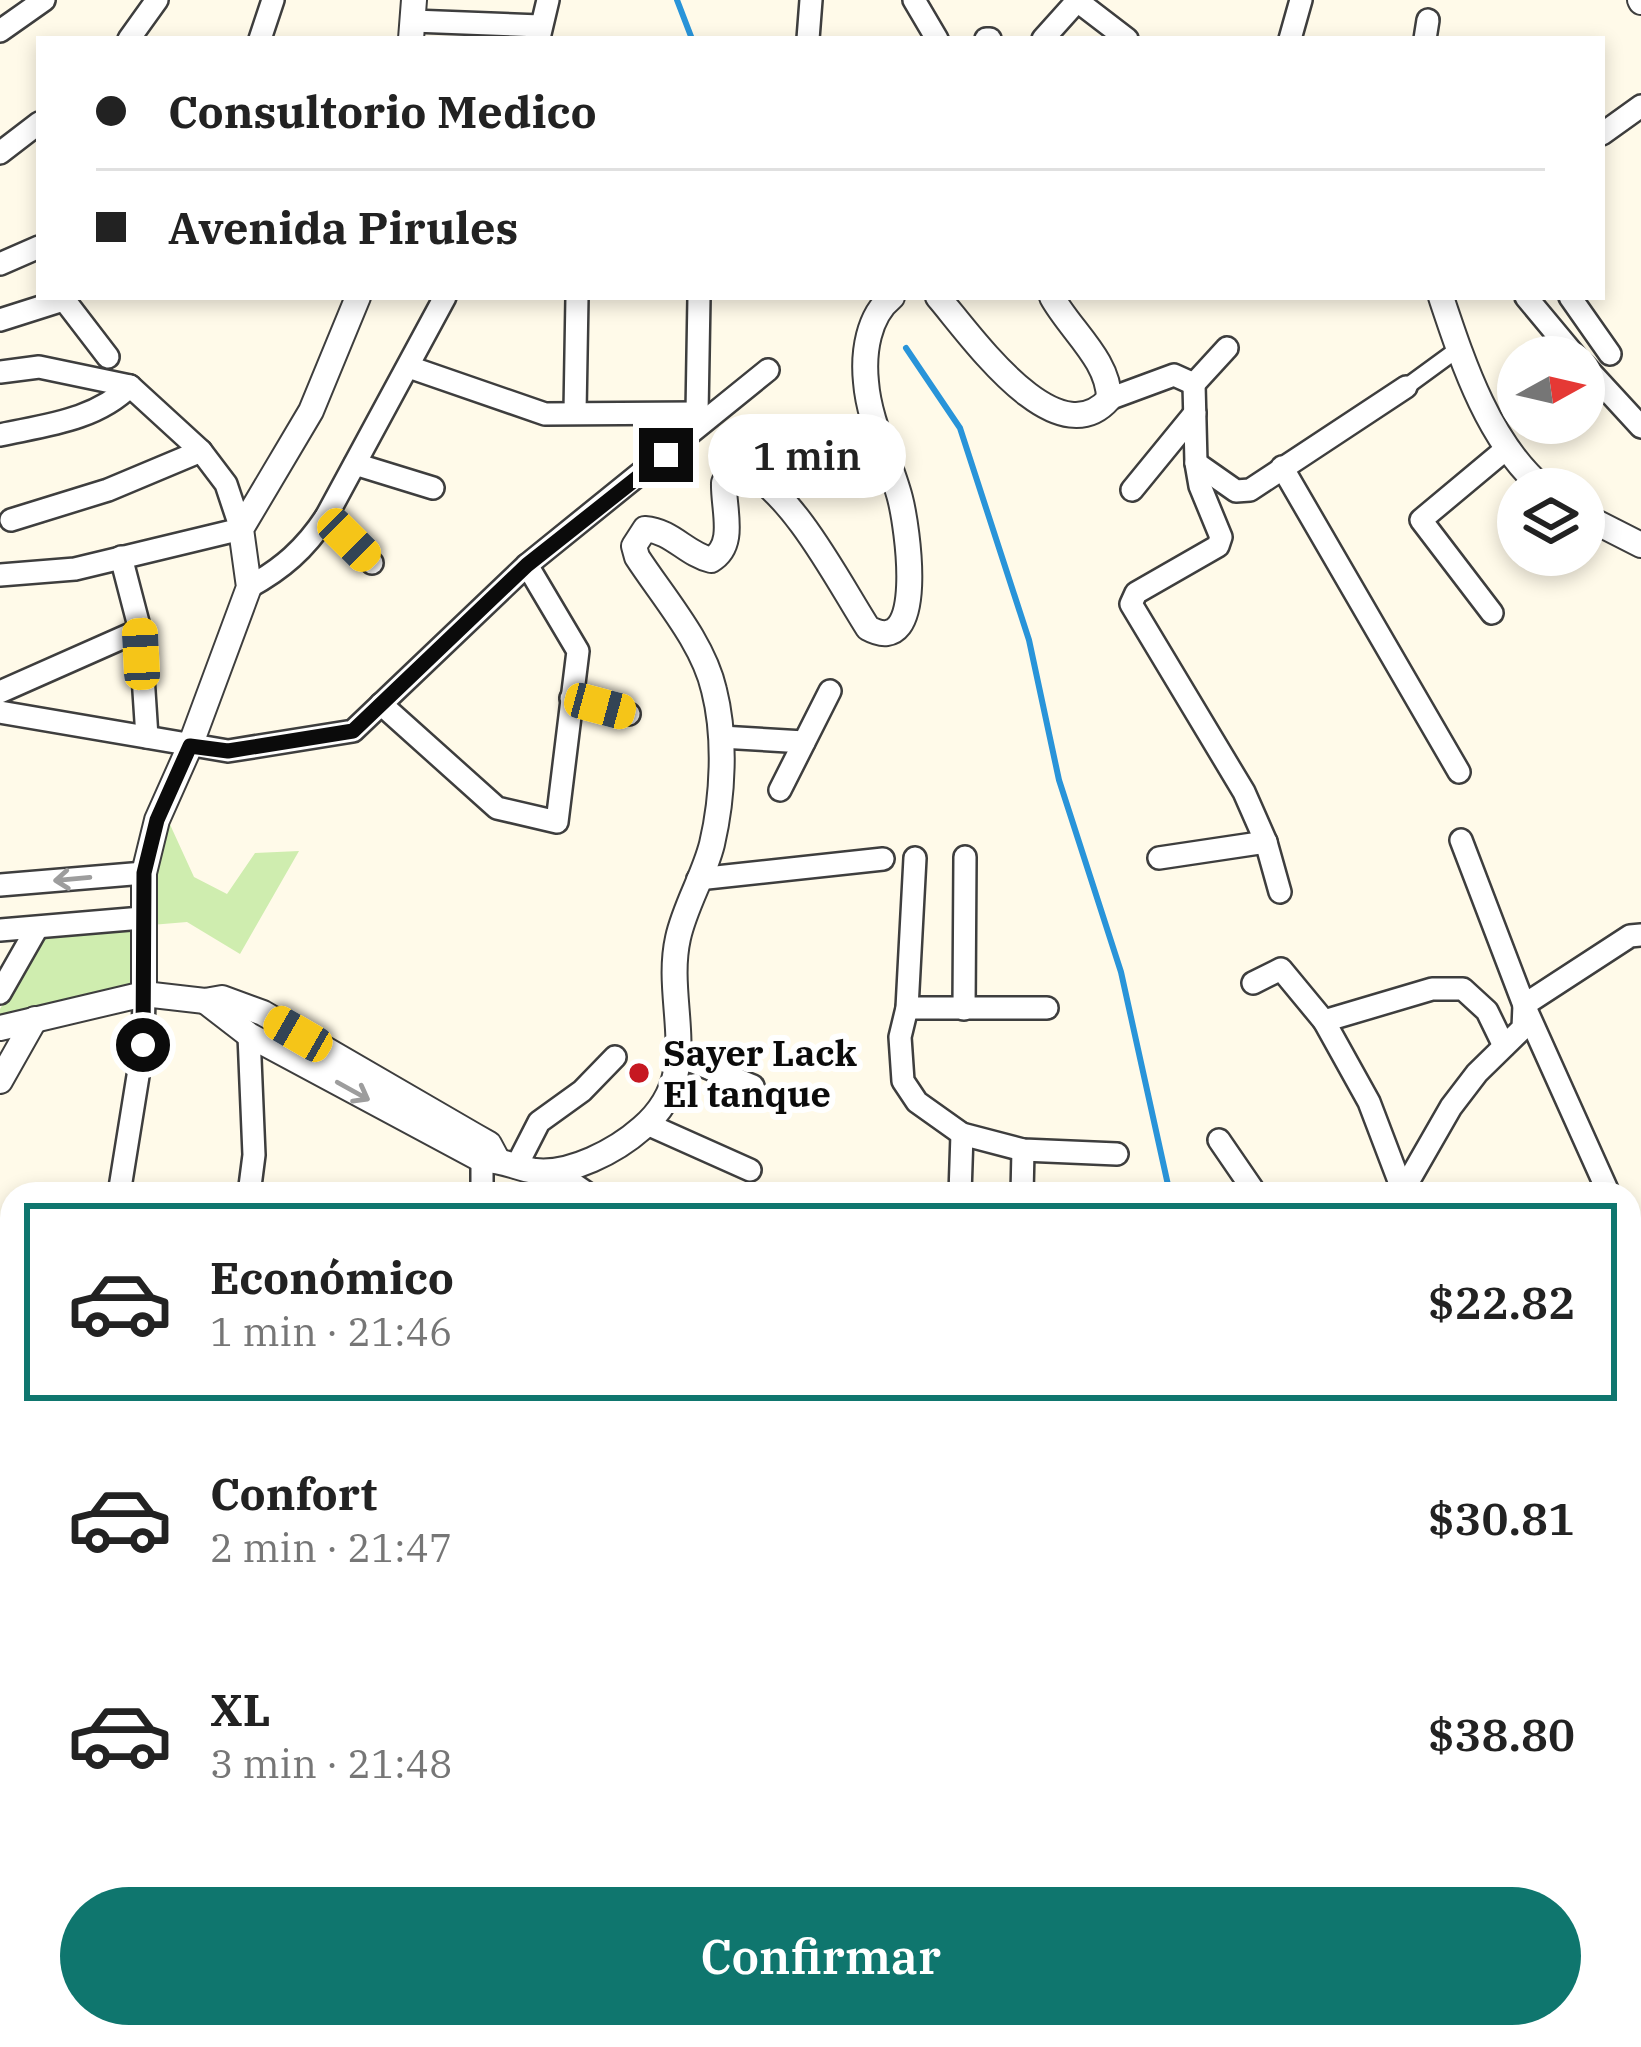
<!DOCTYPE html>
<html lang="es">
<head>
<meta charset="utf-8">
<style>
  :root { --surface:#fff; --page:#f6f6f6; --text:#222; --muted:#767676; --line:#e0e0e0; --accent:#0f766e }
  body { margin:0; font-family:"IBM Plex Serif",serif; background:var(--page); color:var(--text); height:100vh; display:flex; flex-direction:column; font-size:45px; white-space:nowrap }
  * { box-sizing:border-box; margin:0 }
  p { font-size:39px; color:var(--muted) }
  .icon { flex:none; width:66px; height:66px; fill:none; stroke:currentColor; stroke-width:2; stroke-linecap:round; stroke-linejoin:round }
  .map { position:relative; flex:1; overflow:hidden }
  .side { position:absolute; left:0px; top:1182px; width:1641px; height:867px; display:flex; flex-direction:column; background:var(--surface); border-radius:36px 36px 0 0; box-shadow:0 6px 18px #0003 }
  .side>* { flex:none }
  .hud { position:absolute; left:36px; top:36px; width:1569px; height:264px; border-radius:0px; box-shadow:0 6px 18px #0003; display:grid; align-content:center; height:264px; padding:0 60px; background:var(--surface) }
  .needle { width:78px; rotate:82deg }
  .tools { position:absolute; left:1497px; top:336px; display:grid; gap:24px }
  .tools a { display:grid; place-items:center; width:108px; height:108px; border-radius:50%; background:var(--surface); box-shadow:0 6px 18px #0003; font-size:60px }
  .end { position:absolute; width:54px; height:54px; margin:-27px; border:15px solid #0b0b0b; background:#fff; box-shadow:0 0 0 6px #fff }
  .from { border-radius:50% }
  .bubble { position:absolute; height:84px; border-radius:42px; background:var(--surface); box-shadow:0 6px 18px #0003; font-size:39px; font-weight:600; line-height:84px; text-align:center }
  .car { position:absolute; width:36px; height:72px; margin:-36px -18px; border-radius:15px; box-shadow:0 0 9px 3px #0007; background:linear-gradient(#f5c518 24%,#345 0 40%,#f5c518 0 76%,#345 0 86%,#f5c518 0) }
  .hud b { display:flex; align-items:center; gap:42px; height:114px; font-size:45px }
  .hud b+b { border-top:3px solid var(--line) }
  .hud i { width:30px; height:30px; background:var(--text) }
  ul { padding:21px 0 0; list-style:none }
  li { display:flex; align-items:center; gap:36px; height:198px; margin:0 24px 18px; padding:0 36px; border:6px solid transparent; border-radius:0px }
  li div { flex:1 }
  li b { display:block; font-size:45px }
  li em { font-style:normal; font-weight:600 }
  li.active { border-color:var(--accent) }
  li>.icon { width:108px; height:108px; stroke-width:1.5 }
  .action { display:flex; gap:24px; margin-top:auto; padding:24px 60px }
  .action a { flex:1; height:138px; border-radius:72px; background:var(--accent); color:#fff; font-size:48px; font-weight:600; line-height:138px; text-align:center }
  .map>svg:first-child { display:block }
  .green { fill:#cfedaf }
  .lines { fill:none; stroke-linecap:round; stroke-linejoin:round }
  .stream { stroke:#2994d9; stroke-width:6 }
  .pedestrian-casing { stroke:#3e3e3e; stroke-width:20 }
  .minor-casing { stroke:#3e3e3e; stroke-width:26 }
  .tertiary-casing { stroke:#3e3e3e; stroke-width:28 }
  .pedestrian { stroke:#fff; stroke-width:15 }
  .minor { stroke:#fff; stroke-width:21 }
  .tertiary { stroke:#fff; stroke-width:24 }
  .oneway { stroke:#9d9d9d }
  .route { stroke:#0b0b0b; stroke-width:15 }
  .poi-dot { fill:#c61821; stroke:#fff; stroke-width:4.5 }
  .labels { text-anchor:middle; dominant-baseline:central; stroke-width:12; stroke-linejoin:round; paint-order:stroke }
  .poi-label { font-size:36px; font-weight:bold; fill:#0b0b0b; stroke:#fff; text-anchor:start }
</style>
</head>
<body>
<div class="map">
<svg width="1641" height="2047" viewBox="0 0 1641 2047">
  <rect width="100%" height="100%" fill="#fffae9"/>
  <g class="green">
    <path d="M167 818 194 877 227 894 255 853 299 851 240 954 187 922 151 925V878Z"/>
    <path d="M137 926V990L0 1021V1009L42 934Z"/>
  </g>
  <g class="lines">
    <g class="stream">
      <path d="M677 0 692 39"/>
      <path d="M906 348 960 428 1029 640 1059 780 1121 972 1170 1194"/>
      <path d="M1333 2037 1336 2047"/>
      <path d="M1280 2047 1289 2037"/>
      <path d="M1356 2047 1359 2037"/>
    </g>
    <defs>
      <path id="pedestrian" d="M1406 387 1458 349"/>
      <g id="minor">
        <path d="M914 0 937 39"/>
        <path d="M1076 0 1127 39"/>
        <path d="M413 21 540 26"/>
        <path d="M0 31 44 0"/>
        <path d="M539 38 548 0"/>
        <path d="M129 39 157 0"/>
        <path d="M260 39 273 0"/>
        <path d="M808 39 811 0"/>
        <path d="M986 39H990"/>
        <path d="M1043 39 1078 0"/>
        <path d="M1290 39 1301 0"/>
        <path d="M1425 39 1428 20"/>
        <path d="M1602 134 1641 106"/>
        <path d="M0 153 39 123"/>
        <path d="M0 264 39 247"/>
        <path d="M62 297 108 357"/>
        <path d="M699 297 697 413 700 422"/>
        <path d="M1526 297 1576 357"/>
        <path d="M1570 297 1610 354"/>
        <path d="M0 320 63 300"/>
        <path d="M1584 365 1641 427"/>
        <path d="M409 367 545 414 697 413"/>
        <path d="M0 372 39 367 130 386 201 451 226 484 241 529 75 569 0 575"/>
        <path d="M1194 384 1196 463 1200 486 1221 537 1218 546 1136 593 1131 604 1244 792 1266 842 1280 892"/>
        <path d="M1194 384 1227 348"/>
        <path d="M1109 399 1174 375 1194 384"/>
        <path d="M575 412 577 297"/>
        <path d="M0 435C46 425 96 420 130 386"/>
        <path d="M1196 463 1236 491 1250 490 1406 387"/>
        <path d="M355 464 433 488"/>
        <path d="M1282 467 1459 772"/>
        <path d="M1132 490 1195 413"/>
        <path d="M326 517 372 563"/>
        <path d="M11 520 108 490 201 451"/>
        <path d="M121 557 140 630 147 737"/>
        <path d="M249 587C282 569 305 549 326 517L445 297"/>
        <path d="M1492 613 1421 520 1506 449"/>
        <path d="M0 692 140 630"/>
        <path d="M571 698 629 714"/>
        <path d="M381 704 497 808 557 822 578 651 527 565"/>
        <path d="M0 712 228 751 353 731 527 565 768 370"/>
        <path d="M721 737 804 742"/>
        <path d="M780 790 830 691"/>
        <path d="M1461 840 1524 1005 1609 1194"/>
        <path d="M915 858 907 1008 900 1037 903 1081 917 1102 962 1134 1023 1150 1117 1154"/>
        <path d="M1159 858 1266 842"/>
        <path d="M698 879 883 859"/>
        <path d="M0 885 144 873"/>
        <path d="M0 930 142 918"/>
        <path d="M1253 983 1281 969 1324 1021 1369 1102 1404 1194"/>
        <path d="M0 993 37 928"/>
        <path d="M907 1008H1047"/>
        <path d="M964 1009 965 857"/>
        <path d="M1324 1021 1432 989H1463L1487 1011 1504 1046"/>
        <path d="M681 1057 753 1086"/>
        <path d="M647 1124 750 1170"/>
        <path d="M1219 1140 1256 1194"/>
        <path d="M516 1167 539 1122 582 1091 615 1057"/>
        <path d="M556 1172 588 1194"/>
        <path d="M119 1194 143 1045 144 994"/>
        <path d="M249 1194 254 1155 249 1035"/>
        <path d="M482 1194V1160L488 1148"/>
        <path d="M960 1194 962 1134"/>
        <path d="M1022 1194 1023 1150"/>
        <path d="M1401 1194 1451 1107 1477 1073 1523 1028 1524 1005 1630 936 1641 935"/>
        <path d="M1629 1237 1641 1263"/>
        <path d="M1629 1317 1641 1307"/>
        <path d="M0 1345 12 1319"/>
        <path d="M0 1372 12 1405"/>
        <path d="M0 1446 12 1442"/>
        <path d="M1629 1582 1641 1580"/>
        <path d="M0 1643 12 1639"/>
        <path d="M1629 1722 1641 1720"/>
        <path d="M0 1759 12 1755"/>
        <path d="M1629 1902 1641 1916"/>
        <path d="M1629 1945 1641 1943"/>
        <path d="M0 2025 11 1928"/>
        <path d="M200 2037 201 2047"/>
        <path d="M345 2037 377 2047"/>
        <path d="M699 2037V2047"/>
        <path d="M33 2047V2037"/>
        <path d="M471 2047V2037"/>
        <path d="M844 2047 858 2037"/>
        <path d="M1075 2047 1082 2037"/>
      </g>
      <g id="tertiary">
        <path d="M1640 0 1641 2"/>
        <path d="M411 39 414 0"/>
        <path d="M938 297C970 334 1056 459 1109 399 1109 360 1070 330 1052 297"/>
        <path d="M1441 297C1463 363 1489 443 1544 489"/>
        <path d="M1584 516 1641 545"/>
        <path d="M144 994V873L157 820 190 746 249 587 241 529 311 411 358 297"/>
        <path d="M205 1001 249 1035 482 1160C501 1159 516 1168 535 1171 570 1175 616 1151 642 1128 706 1073 663 1005 678 938 685 906 704 876 712 844 723 797 726 737 714 690 703 642 663 597 637 557L634 546 645 529C672 531 686 554 711 560 737 545 723 509 724 483L727 475 746 470C795 496 838 581 868 628 928 661 907 525 900 498 890 460 869 422 866 382 863 353 868 316 892 297"/>
        <path d="M0 1028 144 994 205 1001 222 998 263 1013 475 1136 489 1144 497 1159"/>
        <path d="M0 1081 35 1019"/>
      </g>
    </defs>
    <use href="#pedestrian" class="pedestrian-casing"/>
    <use href="#minor" class="minor-casing"/>
    <use href="#tertiary" class="tertiary-casing"/>
    <use href="#pedestrian" class="pedestrian"/>
    <use href="#minor" class="minor"/>
    <use href="#tertiary" class="tertiary"/>
  </g>
  <defs><path id="oneway-shaft" d="M-6 0H5M1.5-3L5.5 0L1.5 3" fill="none" stroke-width="1.6" stroke-linecap="round" stroke-linejoin="round" transform="scale(3)"/></defs>
  <g class="oneway">
    <use href="#oneway-shaft" transform="translate(72 879) rotate(175)"/>
    <use href="#oneway-shaft" transform="translate(353 1091) rotate(29)"/>
  </g>
  <g class="lines">
    <path class="route" d="M143 1045 144 873 157 820 190 746 228 751 353 731 527 565 666 455"/>
  </g>
  <circle class="poi-dot" cx="639" cy="1073" r="12"/>
  <g class="labels">
    <g class="poi-label">
      <text x="663" y="1052">Sayer Lack<tspan x="663" dy="41">El tanque</tspan></text>
    </g>
  </g>
</svg>
<div class="tools">
<a><svg class="needle" viewBox="-14 -14 28 28"><path d="M0-13l5 13h-10z" fill="#e53935"/><path d="M0 13l5-13h-10z" fill="#767676"/></svg></a>
<a><svg class="icon" aria-label="layers" viewBox="0 0 24 24"><path d="M12 4l9 5-9 5-9-5zM3 14l9 5 9-5"/></svg></a>
</div>
<i class="end from" style="left:143px;top:1045px"></i>
<i class="end" style="left:666px;top:455px"></i>
<div class="bubble" style="left:708px;top:414px;width:198px">1 min</div>
<i class="car" style="left:349px;top:540px;rotate:135deg"></i>
<i class="car" style="left:141px;top:654px;rotate:357deg"></i>
<i class="car" style="left:600px;top:706px;rotate:105deg"></i>
<i class="car" style="left:298px;top:1034px;rotate:300deg"></i>
<div class="hud">
<b><i class="from"></i>Consultorio Medico</b>
<b><i></i>Avenida Pirules</b>
</div>
<section class="side">
<ul>
<li class="active"><svg class="icon" aria-label="car" viewBox="0 0 24 24"><path d="M5 17H2v-5l4-1 3-4h7l3 4 3 1v5h-3M9 17h6M6 11h13"/><circle cx="7" cy="17" r="2"/><circle cx="17" cy="17" r="2"/></svg><div><b>Económico</b><p>1 min · 21:46</p></div><em>$22.82</em></li>
<li><svg class="icon" aria-label="car" viewBox="0 0 24 24"><path d="M5 17H2v-5l4-1 3-4h7l3 4 3 1v5h-3M9 17h6M6 11h13"/><circle cx="7" cy="17" r="2"/><circle cx="17" cy="17" r="2"/></svg><div><b>Confort</b><p>2 min · 21:47</p></div><em>$30.81</em></li>
<li><svg class="icon" aria-label="car" viewBox="0 0 24 24"><path d="M5 17H2v-5l4-1 3-4h7l3 4 3 1v5h-3M9 17h6M6 11h13"/><circle cx="7" cy="17" r="2"/><circle cx="17" cy="17" r="2"/></svg><div><b>XL</b><p>3 min · 21:48</p></div><em>$38.80</em></li>
</ul>
<div class="action"><a>Confirmar</a></div>
</section>
</div>
</body>
</html>
